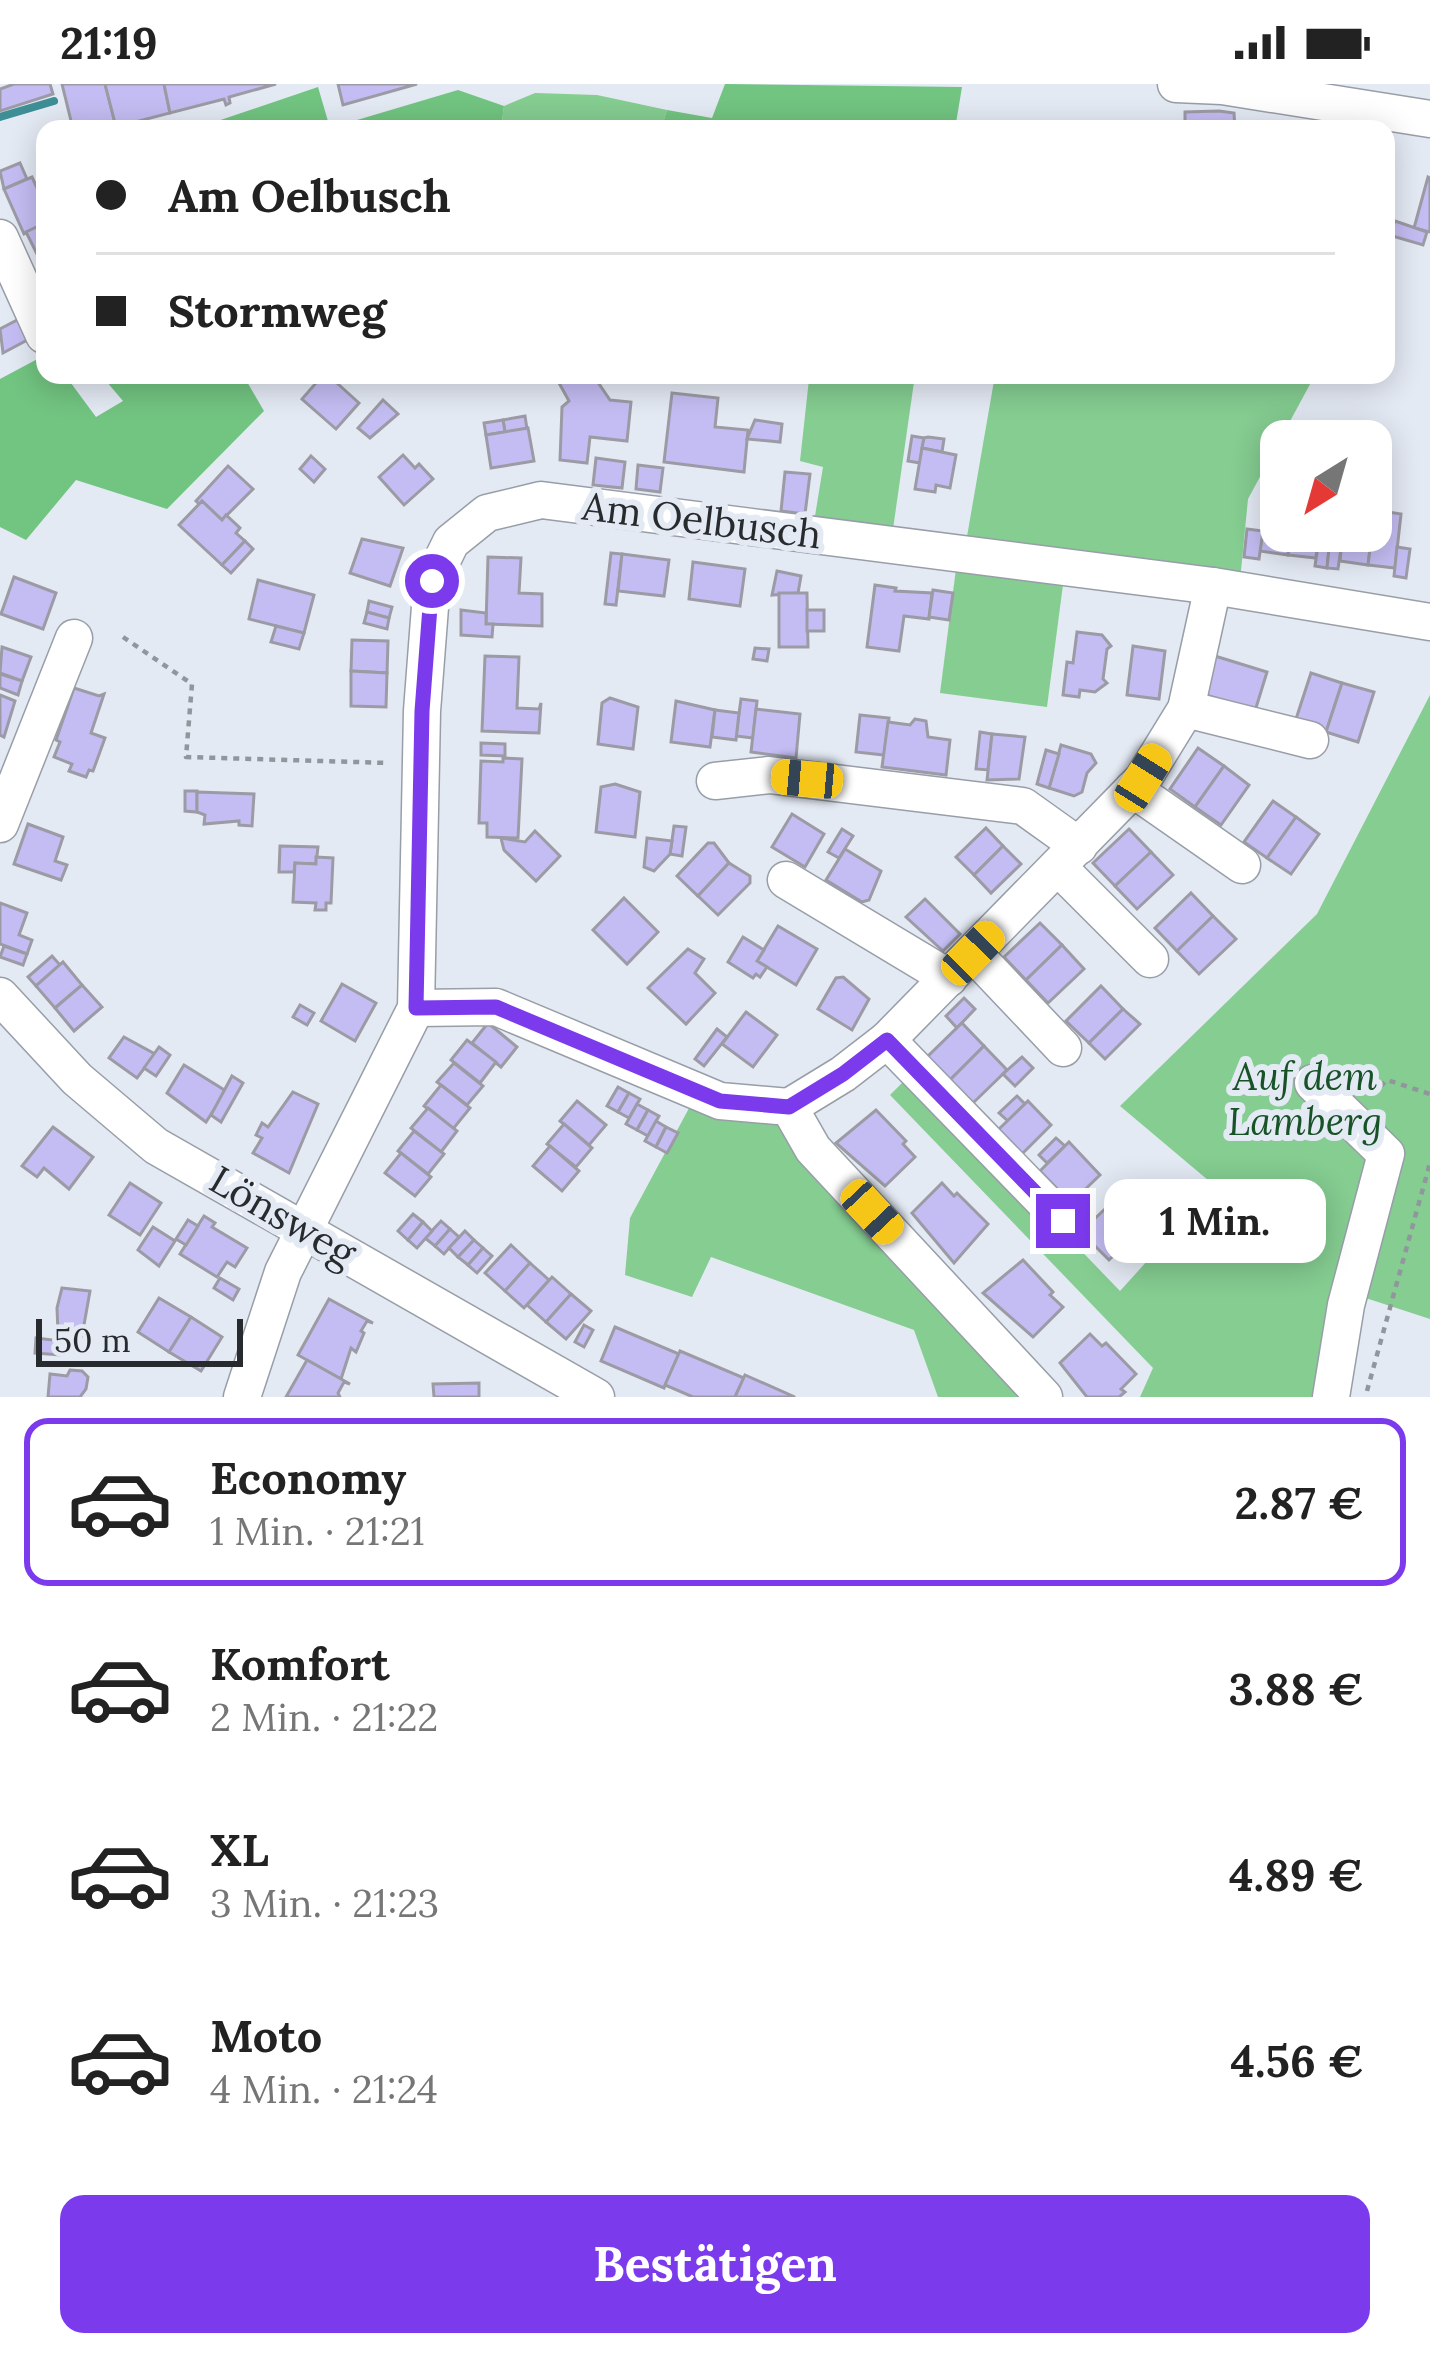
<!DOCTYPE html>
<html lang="de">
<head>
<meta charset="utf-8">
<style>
  :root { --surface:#fff; --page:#f2f2f2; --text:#222; --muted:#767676; --line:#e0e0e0; --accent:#7c3aed }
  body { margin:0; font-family:Lora,serif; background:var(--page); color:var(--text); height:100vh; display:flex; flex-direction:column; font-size:45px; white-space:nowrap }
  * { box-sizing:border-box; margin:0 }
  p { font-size:39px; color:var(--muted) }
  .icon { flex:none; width:66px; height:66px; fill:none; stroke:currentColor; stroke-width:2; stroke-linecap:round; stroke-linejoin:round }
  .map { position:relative; height:1313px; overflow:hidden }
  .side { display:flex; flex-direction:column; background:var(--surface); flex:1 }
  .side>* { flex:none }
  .guide { position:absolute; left:36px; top:36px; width:1359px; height:264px; border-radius:24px; box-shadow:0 6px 30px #0003; display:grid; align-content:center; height:264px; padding:0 60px; background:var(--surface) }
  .needle { width:78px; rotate:217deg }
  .controls { position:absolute; left:1260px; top:336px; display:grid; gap:24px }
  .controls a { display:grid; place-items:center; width:132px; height:132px; border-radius:24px; background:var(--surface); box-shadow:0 6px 30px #0003; font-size:60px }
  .scale { position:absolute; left:36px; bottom:30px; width:207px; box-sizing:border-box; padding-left:12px; border:6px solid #282b2e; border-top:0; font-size:33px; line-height:42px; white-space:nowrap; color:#282b2e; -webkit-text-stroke:9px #e4eaf4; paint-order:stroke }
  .end { position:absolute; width:54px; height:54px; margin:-27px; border:15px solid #7c3aed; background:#fff; box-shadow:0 0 0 6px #fff }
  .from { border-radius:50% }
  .bubble { position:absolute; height:84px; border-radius:24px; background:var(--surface); box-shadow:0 6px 30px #0003; font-size:39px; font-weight:700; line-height:84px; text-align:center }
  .car { position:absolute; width:36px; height:72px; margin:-36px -18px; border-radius:15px; box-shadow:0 0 9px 3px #0007; background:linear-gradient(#f5c518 24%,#345 0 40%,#f5c518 0 76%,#345 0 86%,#f5c518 0) }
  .guide b { display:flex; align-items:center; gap:42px; height:114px; font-size:45px }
  .guide b+b { border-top:3px solid var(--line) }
  .guide i { width:30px; height:30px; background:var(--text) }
  ul { padding:21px 0 0; list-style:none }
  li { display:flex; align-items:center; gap:36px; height:168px; margin:0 24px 18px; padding:0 36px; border:6px solid transparent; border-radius:24px }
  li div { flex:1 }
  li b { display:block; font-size:45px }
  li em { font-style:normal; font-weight:700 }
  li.on { border-color:var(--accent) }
  li>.icon { width:108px; height:108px; stroke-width:1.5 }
  .primary-button { display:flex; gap:24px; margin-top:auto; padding:24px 60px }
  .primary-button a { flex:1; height:138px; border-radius:24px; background:var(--accent); color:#fff; font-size:48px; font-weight:700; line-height:138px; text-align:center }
  .status { display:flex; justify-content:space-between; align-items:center; height:84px; padding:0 60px; background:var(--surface); direction:ltr }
  .status svg { height:33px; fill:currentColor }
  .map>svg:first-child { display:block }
  .green { fill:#85cd91 }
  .forest { fill:#72c481 }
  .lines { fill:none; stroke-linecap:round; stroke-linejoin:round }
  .stream { stroke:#3e8e96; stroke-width:8 }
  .building { fill:#c4bdf3; stroke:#9c9ba5; stroke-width:3 }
  .minor-casing { stroke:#989ea7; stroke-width:39 }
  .path { stroke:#91969d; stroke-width:4.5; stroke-dasharray:6 6; stroke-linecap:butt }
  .minor { stroke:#fff; stroke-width:36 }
  .route { stroke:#7c3aed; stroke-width:15 }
  .labels { text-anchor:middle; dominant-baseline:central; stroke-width:12; stroke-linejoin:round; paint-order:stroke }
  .street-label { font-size:39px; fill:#282b2e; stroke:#e4eaf4 }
  .park-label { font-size:39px; font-style:italic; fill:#185227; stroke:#e4eaf4 }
</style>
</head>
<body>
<div class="status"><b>21:19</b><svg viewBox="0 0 49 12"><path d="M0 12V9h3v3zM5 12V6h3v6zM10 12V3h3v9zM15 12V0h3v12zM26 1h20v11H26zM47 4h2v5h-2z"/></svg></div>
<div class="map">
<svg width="1430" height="1313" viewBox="0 0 1430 1313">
  <rect width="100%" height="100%" fill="#e4eaf4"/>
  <g class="green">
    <path d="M535 9 597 11 667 26 661 45H501L504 22Z"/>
    <path d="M776 291H915L893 445 815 432 823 383 800 377 809 295Z"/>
    <path d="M995 291H1315L1248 415 1240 497 965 464Z"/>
    <path d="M957 477 1064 493 1047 623 940 609Z"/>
    <path d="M1430 611V1235L1335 1204 1315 1313H1140L1153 1284 890 1011 911 990 1120 1207 1215 1102 1120 1022 1317 830Z"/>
    <path d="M695 1013 785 1030 1034 1313H938L914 1246 711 1173 692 1213 625 1191 630 1134Z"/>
  </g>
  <g class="forest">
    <path d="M725 0 962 3 955 45H661L667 26 712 34Z"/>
    <path d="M318 3 330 44 458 6 504 22 501 45H194Z"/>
    <path d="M45 271V291H65L96 333 123 317 101 291H243L264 327 167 425 76 396 26 456 0 443V295Z"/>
  </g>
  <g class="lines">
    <path class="stream" d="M0 33 54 17"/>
  </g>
  <g class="building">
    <path d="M14 0H50L53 10 0 27V5Z"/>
    <path d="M62 0H105L116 43 73 45Z"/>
    <path d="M105 0H164L170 29 116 43Z"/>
    <path d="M164 0H276L229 13 230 19 226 21 224 15 170 29Z"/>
    <path d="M338 0H417L343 21Z"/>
    <path d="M1219 27 1234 29 1235 45H1185V28Z"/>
    <path d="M20 79 27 95 4 105 0 87Z"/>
    <path d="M32 93 45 121V139L24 150 4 105Z"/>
    <path d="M1428 93 1430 94V148L1414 144Z"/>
    <path d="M1395 137 1427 148 1423 161 1389 151Z"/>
    <path d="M45 139V186L26 148Z"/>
    <path d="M19 235 29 255 3 269 0 245Z"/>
    <path d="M323 291H328L359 319 336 345 302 315Z"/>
    <path d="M571 291H593L610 316 631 318 627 357 590 353 587 379 560 376 562 323 569 317 559 299Z"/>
    <path d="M672 309 718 314 715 343 748 346 744 388 664 378Z"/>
    <path d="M383 316 398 330 370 354 358 344Z"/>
    <path d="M525 332 527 345 505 348 503 336Z"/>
    <path d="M503 336 505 348 486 351 484 339Z"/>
    <path d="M755 336 782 340 780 358 747 355Z"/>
    <path d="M528 344 534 377 491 384 486 351Z"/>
    <path d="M912 352 924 354 920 379 908 377Z"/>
    <path d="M928 353 944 355 942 368 922 364 924 354Z"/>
    <path d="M922 364 956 371 950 404 936 401 935 408 915 405Z"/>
    <path d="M403 371 415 384 419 380 433 395 404 421 379 393Z"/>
    <path d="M311 372 325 385 314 398 300 385Z"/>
    <path d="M596 374 625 378 622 404 593 401Z"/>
    <path d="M638 381 663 384 660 408 636 405Z"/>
    <path d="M228 382 253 405 222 436 202 417 199 420 196 417Z"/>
    <path d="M785 388 810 390 805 430 781 427Z"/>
    <path d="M1267 414 1281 416V447H1291L1288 471 1260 467Z"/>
    <path d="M202 417 222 436 226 431 240 444 236 449 245 457 222 481 179 441Z"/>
    <path d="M1371 426H1375L1368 481 1340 477 1343 447H1371Z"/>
    <path d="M1375 426 1401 430 1395 484 1368 481Z"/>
    <path d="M1247 445 1263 447 1259 475 1244 473Z"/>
    <path d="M1291 447H1319L1316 474 1288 471Z"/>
    <path d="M1319 454 1330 455 1327 484 1315 482Z"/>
    <path d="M362 455 403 464 390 502 350 489Z"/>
    <path d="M1330 455 1342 457 1338 485 1327 484Z"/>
    <path d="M245 457 253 465 231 489 222 481Z"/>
    <path d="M1397 463 1410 465 1406 494 1394 492Z"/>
    <path d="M611 469 622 470 616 521 605 520Z"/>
    <path d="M622 470 669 476 664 512 618 507Z"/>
    <path d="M488 473 521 474 519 509 542 510V542L486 540Z"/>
    <path d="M693 478 745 485 740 522 689 515Z"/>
    <path d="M777 487 801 492 798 509 772 511Z"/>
    <path d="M14 493 56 509 43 545 1 530Z"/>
    <path d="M258 496 314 511 304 549 249 535Z"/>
    <path d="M875 501 896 504 895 507 932 509 929 535 904 532 899 567 867 563Z"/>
    <path d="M933 506 953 509 949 536 929 533Z"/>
    <path d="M779 509H807L808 563H779Z"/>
    <path d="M369 517 392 523 389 534 367 528Z"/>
    <path d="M461 526 486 529V540H493L492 553 461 551Z"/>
    <rect x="807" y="526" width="17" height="21"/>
    <path d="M367 528 389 534 387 545 364 539Z"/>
    <path d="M276 542 304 549 299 565 271 558Z"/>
    <path d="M1077 548 1102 551 1111 562 1107 565 1103 595 1107 599 1095 608 1080 606 1079 613 1063 611 1067 578 1073 579Z"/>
    <path d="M352 556 388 557 387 589 351 587Z"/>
    <path d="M1133 562 1165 567 1159 615 1127 611Z"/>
    <path d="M2 563 31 573 22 597 0 589Z"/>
    <path d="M755 564 769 565 767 577 753 575Z"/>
    <path d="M485 572 519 573 517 624 539 625 541 619 539 649 482 647Z"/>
    <path d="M1215 572 1267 588 1255 627 1203 610Z"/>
    <path d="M351 587 387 589 386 623 351 622Z"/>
    <path d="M1311 589 1342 599 1326 648 1295 638Z"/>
    <path d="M0 590 22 597 18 611 0 604Z"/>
    <path d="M1342 599 1374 608 1358 658 1326 648Z"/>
    <path d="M74 604 99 612 104 610 91 649 105 654 93 687 89 686 86 693 69 687 72 680 54 673 60 658 56 656Z"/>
    <path d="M0 611 15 617 4 653 0 651Z"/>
    <path d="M610 614 638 623 633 665 598 660 602 619Z"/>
    <path d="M741 615 757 617 753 654 736 652Z"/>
    <path d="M676 617 715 626 710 663 671 658Z"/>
    <path d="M756 625 800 630 796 674 751 668Z"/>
    <path d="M715 626 739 629 736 656 712 653Z"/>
    <path d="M860 631 889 634 884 671 856 668Z"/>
    <path d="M915 635 926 637 928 653 950 656 946 691 882 683 888 638 910 641Z"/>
    <path d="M980 648 992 650 988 686 976 685Z"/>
    <path d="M992 650 1025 653 1019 695 987 696Z"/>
    <path d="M481 659 505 660V672L481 671Z"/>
    <path d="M1061 661 1091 670 1096 679 1087 689 1082 708 1074 712 1049 704Z"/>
    <path d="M1198 664 1224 682 1195 723 1170 705Z"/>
    <path d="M1046 666 1059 670 1049 704 1037 700Z"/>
    <path d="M503 674 522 675 518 754 487 753V739H479L481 677 503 678Z"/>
    <path d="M1224 682 1249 701 1221 741 1195 723Z"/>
    <path d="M615 700 640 708 635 753 596 748 601 703Z"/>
    <path d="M185 707H197V728L185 727Z"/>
    <path d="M197 708 254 710 252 742 239 741V737L204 740 205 731 197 728Z"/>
    <path d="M1273 717 1296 733 1267 774 1244 758Z"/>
    <path d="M792 730 824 750 805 783 772 763Z"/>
    <path d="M1296 733 1319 750 1291 790 1267 774Z"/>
    <path d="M28 740 63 753 55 777 67 781 61 796 14 780Z"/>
    <path d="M674 742 686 743 682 772 670 770Z"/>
    <path d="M986 744 1003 762 974 791 956 773Z"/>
    <path d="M842 745 853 752 839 774 828 768Z"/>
    <path d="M1129 745 1151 768 1115 802 1093 779Z"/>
    <path d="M535 747 560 772 536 797 504 766 501 754 525 758Z"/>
    <path d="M647 754 672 757 670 770 654 787 644 783Z"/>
    <path d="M708 759H714L729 779 698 812 677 792Z"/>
    <path d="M280 762 318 763 316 780 295 779 294 788H279Z"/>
    <path d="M1003 762 1021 780 991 809 974 791Z"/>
    <path d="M845 765 881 787 869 816 862 818 826 796Z"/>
    <path d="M1151 768 1173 791 1137 825 1115 802Z"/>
    <path d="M316 773 333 774 331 819H326V826H315L316 819 293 818 295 779 316 780Z"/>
    <path d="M729 779 750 792V799L718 831 698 812Z"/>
    <path d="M1191 809 1213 832 1177 867 1155 844Z"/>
    <path d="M624 814 658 848 627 880 593 846Z"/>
    <path d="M925 815 960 850 943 867 906 833Z"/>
    <path d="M0 819 27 829 19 851 32 856 27 870 0 860Z"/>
    <path d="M1213 832 1236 855 1199 890 1177 867Z"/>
    <path d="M1040 839 1062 861 1026 896 1004 873Z"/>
    <path d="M778 842 817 865 796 901 757 877Z"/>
    <path d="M743 853 764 866 757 877 767 883 760 893 756 890 753 894 728 878Z"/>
    <path d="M1062 861 1084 885 1048 919 1026 896Z"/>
    <path d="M4 862 27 870 23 881 0 873Z"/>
    <path d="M688 865 704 875 695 889 715 909 686 940 648 904Z"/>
    <path d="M52 872 60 881 36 902 28 893Z"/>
    <path d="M63 878 82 901 55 924 36 902Z"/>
    <path d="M843 893 869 915 852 946 818 925 836 894Z"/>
    <path d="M342 900 376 919 355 957 321 937Z"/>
    <path d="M82 901 102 923 74 947 55 924Z"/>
    <path d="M1101 902 1123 925 1089 959 1066 937Z"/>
    <path d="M964 914 975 925 957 944 946 932Z"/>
    <path d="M300 921 314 929 307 941 293 933Z"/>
    <path d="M1123 925 1140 940 1105 975 1089 959Z"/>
    <path d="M746 928 777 951 753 983 722 960Z"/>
    <path d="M488 939 517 963 501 983 472 959Z"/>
    <path d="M962 939 984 962 950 996 927 973Z"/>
    <path d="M717 945 727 953 704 982 695 975Z"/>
    <path d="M124 953 155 970 137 994 109 974Z"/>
    <path d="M467 956 496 978 480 999 451 976Z"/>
    <path d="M984 962 1007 986 973 1019 950 996Z"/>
    <path d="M159 963 170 971 156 992 144 984Z"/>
    <path d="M1022 973 1033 984 1015 1002 1003 990Z"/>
    <path d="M454 979 483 1002 467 1021 437 998Z"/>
    <path d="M184 981 226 1007 206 1038 167 1009Z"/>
    <path d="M232 992 243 999 221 1038 211 1031Z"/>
    <path d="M441 1001 470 1024 453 1045 424 1022Z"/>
    <path d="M618 1003 629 1009 618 1028 607 1022Z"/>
    <path d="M293 1008 318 1020 289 1089 253 1069 262 1054 256 1051 262 1039 268 1043Z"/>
    <path d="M629 1009 640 1015 629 1034 618 1028Z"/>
    <path d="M1017 1012 1025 1020 1008 1037 999 1029Z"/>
    <path d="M577 1017 606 1041 589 1061 560 1037Z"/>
    <path d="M1028 1017 1051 1041 1022 1070 998 1046Z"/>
    <path d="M637 1020 648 1026 637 1046 626 1040Z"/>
    <path d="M428 1024 457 1047 441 1068 411 1044Z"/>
    <path d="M648 1026 659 1032 648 1052 637 1046Z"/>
    <path d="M876 1026 906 1057 903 1060 915 1073 885 1102 836 1059Z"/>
    <path d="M656 1037 666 1043 656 1063 645 1057Z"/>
    <path d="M564 1040 592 1064 576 1083 547 1060Z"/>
    <path d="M53 1043 93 1073 69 1105 44 1084 37 1093 22 1082Z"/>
    <path d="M666 1043 678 1049 667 1069 656 1063Z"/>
    <path d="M414 1047 444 1070 428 1090 398 1067Z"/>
    <path d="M1056 1054 1065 1062 1047 1079 1039 1071Z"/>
    <path d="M1069 1058 1100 1091 1071 1119 1040 1087Z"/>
    <path d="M550 1062 579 1087 562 1107 533 1082Z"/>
    <path d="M401 1069 431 1093 415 1112 385 1089Z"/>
    <path d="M130 1099 161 1119 140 1151 109 1131Z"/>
    <path d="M942 1099 954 1112 957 1109 988 1140 954 1179 912 1129Z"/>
    <path d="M1108 1122 1135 1150 1109 1176 1081 1148Z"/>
    <path d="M413 1130 423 1138 408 1156 398 1147Z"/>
    <path d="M204 1132 215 1139 212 1143 247 1164 235 1183 227 1178 217 1193 180 1170Z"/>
    <path d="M188 1136 198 1142 186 1161 176 1155Z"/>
    <path d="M441 1137 450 1145 435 1162 425 1154Z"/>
    <path d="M423 1138 432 1147 417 1164 408 1156Z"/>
    <path d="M153 1143 175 1157 159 1182 138 1166Z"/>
    <path d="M450 1145 459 1153 444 1170 435 1162Z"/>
    <path d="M465 1147 474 1156 458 1173 449 1164Z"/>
    <path d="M474 1156 483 1164 468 1181 458 1173Z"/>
    <path d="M511 1161 530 1179 505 1207 485 1189Z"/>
    <path d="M483 1164 492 1172 477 1189 468 1181Z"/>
    <path d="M1023 1176 1053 1208 1050 1211 1063 1223 1033 1253 983 1209Z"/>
    <path d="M530 1179 549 1196 524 1224 505 1207Z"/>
    <path d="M552 1193 571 1210 546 1238 527 1221Z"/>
    <path d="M220 1194 239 1205 233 1216 214 1204Z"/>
    <path d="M62 1204 90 1207 82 1252 58 1249 57 1224Z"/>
    <path d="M571 1210 591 1227 566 1255 546 1238Z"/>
    <path d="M159 1214 191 1233 169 1268 138 1248Z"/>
    <path d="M329 1215 373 1239 367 1237 361 1247 364 1249 356 1268 351 1264 341 1295 298 1271Z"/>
    <path d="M191 1233 222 1253 201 1287 169 1268Z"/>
    <path d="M584 1241 593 1246 584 1263 575 1258Z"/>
    <path d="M615 1243 679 1270 664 1304 601 1277Z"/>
    <path d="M1090 1250 1102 1262 1106 1259 1136 1290 1121 1305 1125 1308 1119 1313H1087L1060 1279Z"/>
    <path d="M36 1254 61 1257 60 1271 35 1269Z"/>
    <path d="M680 1267 744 1294 735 1313H693L665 1301Z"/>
    <path d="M307 1276 350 1300 344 1298 338 1309 340 1313H286Z"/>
    <path d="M70 1286 82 1287 88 1293 86 1305 80 1313H48L50 1290 67 1292Z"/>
    <path d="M745 1291 795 1313H735Z"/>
    <path d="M479 1299V1313H434L433 1300Z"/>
  </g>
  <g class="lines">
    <defs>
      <g id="minor">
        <path d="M1176 0 1222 2 1430 35"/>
        <path d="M0 154 44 251"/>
        <path d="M1186 625 1310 656"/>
        <path d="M715 697 769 691 1023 722 1079 762"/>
        <path d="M1133 705 1242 781"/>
        <path d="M0 740 74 554"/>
        <path d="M1058 783 1150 875"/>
        <path d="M786 796 949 894"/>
        <path d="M973 869 1063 964"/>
        <path d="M0 912 77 995 156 1062 596 1313"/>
        <path d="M416 924 496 923 720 1017 789 1023"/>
        <path d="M887 956 1063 1137"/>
        <path d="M1313 999 1386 1070 1346 1221 1331 1313"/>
        <path d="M242 1313 283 1188 416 924 422 627 432 497 451 458 487 429 541 416 1213 502 1430 538"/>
        <path d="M1044 1313 813 1065 789 1023 843 990 887 956 1143 695 1186 625 1213 502"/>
      </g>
    </defs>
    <use href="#minor" class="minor-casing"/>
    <g class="path">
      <path d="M123 553 192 600 186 673 389 679"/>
      <path d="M1372 1011 1387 996 1430 1010"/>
      <path d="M1367 1307 1430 1079"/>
    </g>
    <use href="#minor" class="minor"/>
  </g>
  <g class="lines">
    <path class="route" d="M432 497 422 627 416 924 496 923 720 1017 789 1023 843 990 887 956 1063 1137"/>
  </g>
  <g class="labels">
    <g class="street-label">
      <text transform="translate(702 436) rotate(7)">Am Oelbusch</text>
      <text transform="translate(283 1132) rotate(30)">Lönsweg</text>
    </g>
    <g class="park-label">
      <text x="1305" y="992">Auf dem<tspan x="1305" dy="45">Lamberg</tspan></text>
    </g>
  </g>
</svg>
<div class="controls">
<a><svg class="needle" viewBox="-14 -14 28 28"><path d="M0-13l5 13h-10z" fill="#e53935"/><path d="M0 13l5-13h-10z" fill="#767676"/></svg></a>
</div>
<div class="scale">50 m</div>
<i class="end from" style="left:432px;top:497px"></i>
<i class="end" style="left:1063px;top:1137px"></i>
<div class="bubble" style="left:1104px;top:1095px;width:222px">1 Min.</div>
<i class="car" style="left:1143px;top:694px;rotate:32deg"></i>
<i class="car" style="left:807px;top:695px;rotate:275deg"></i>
<i class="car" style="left:973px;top:869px;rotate:44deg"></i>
<i class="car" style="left:872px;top:1128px;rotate:137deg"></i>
<div class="guide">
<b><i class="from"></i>Am Oelbusch</b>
<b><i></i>Stormweg</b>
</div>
</div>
<section class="side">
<ul>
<li class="on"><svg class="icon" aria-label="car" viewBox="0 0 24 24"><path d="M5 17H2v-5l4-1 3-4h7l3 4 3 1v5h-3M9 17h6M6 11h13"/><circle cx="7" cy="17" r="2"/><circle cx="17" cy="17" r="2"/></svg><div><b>Economy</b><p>1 Min. · 21:21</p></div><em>2.87 €</em></li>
<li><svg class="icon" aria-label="car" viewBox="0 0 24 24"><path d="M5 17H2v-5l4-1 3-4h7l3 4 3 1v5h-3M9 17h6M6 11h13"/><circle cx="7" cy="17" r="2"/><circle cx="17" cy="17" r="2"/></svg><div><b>Komfort</b><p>2 Min. · 21:22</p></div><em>3.88 €</em></li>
<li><svg class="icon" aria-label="car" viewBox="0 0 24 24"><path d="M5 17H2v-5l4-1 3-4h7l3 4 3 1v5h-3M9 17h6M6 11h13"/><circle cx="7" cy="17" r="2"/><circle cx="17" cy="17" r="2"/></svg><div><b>XL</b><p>3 Min. · 21:23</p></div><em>4.89 €</em></li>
<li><svg class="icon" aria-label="car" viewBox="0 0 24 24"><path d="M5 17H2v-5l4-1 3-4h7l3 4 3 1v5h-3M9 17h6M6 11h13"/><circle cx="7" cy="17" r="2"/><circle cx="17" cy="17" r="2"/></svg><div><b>Moto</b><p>4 Min. · 21:24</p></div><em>4.56 €</em></li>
</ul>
<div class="primary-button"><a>Bestätigen</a></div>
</section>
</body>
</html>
